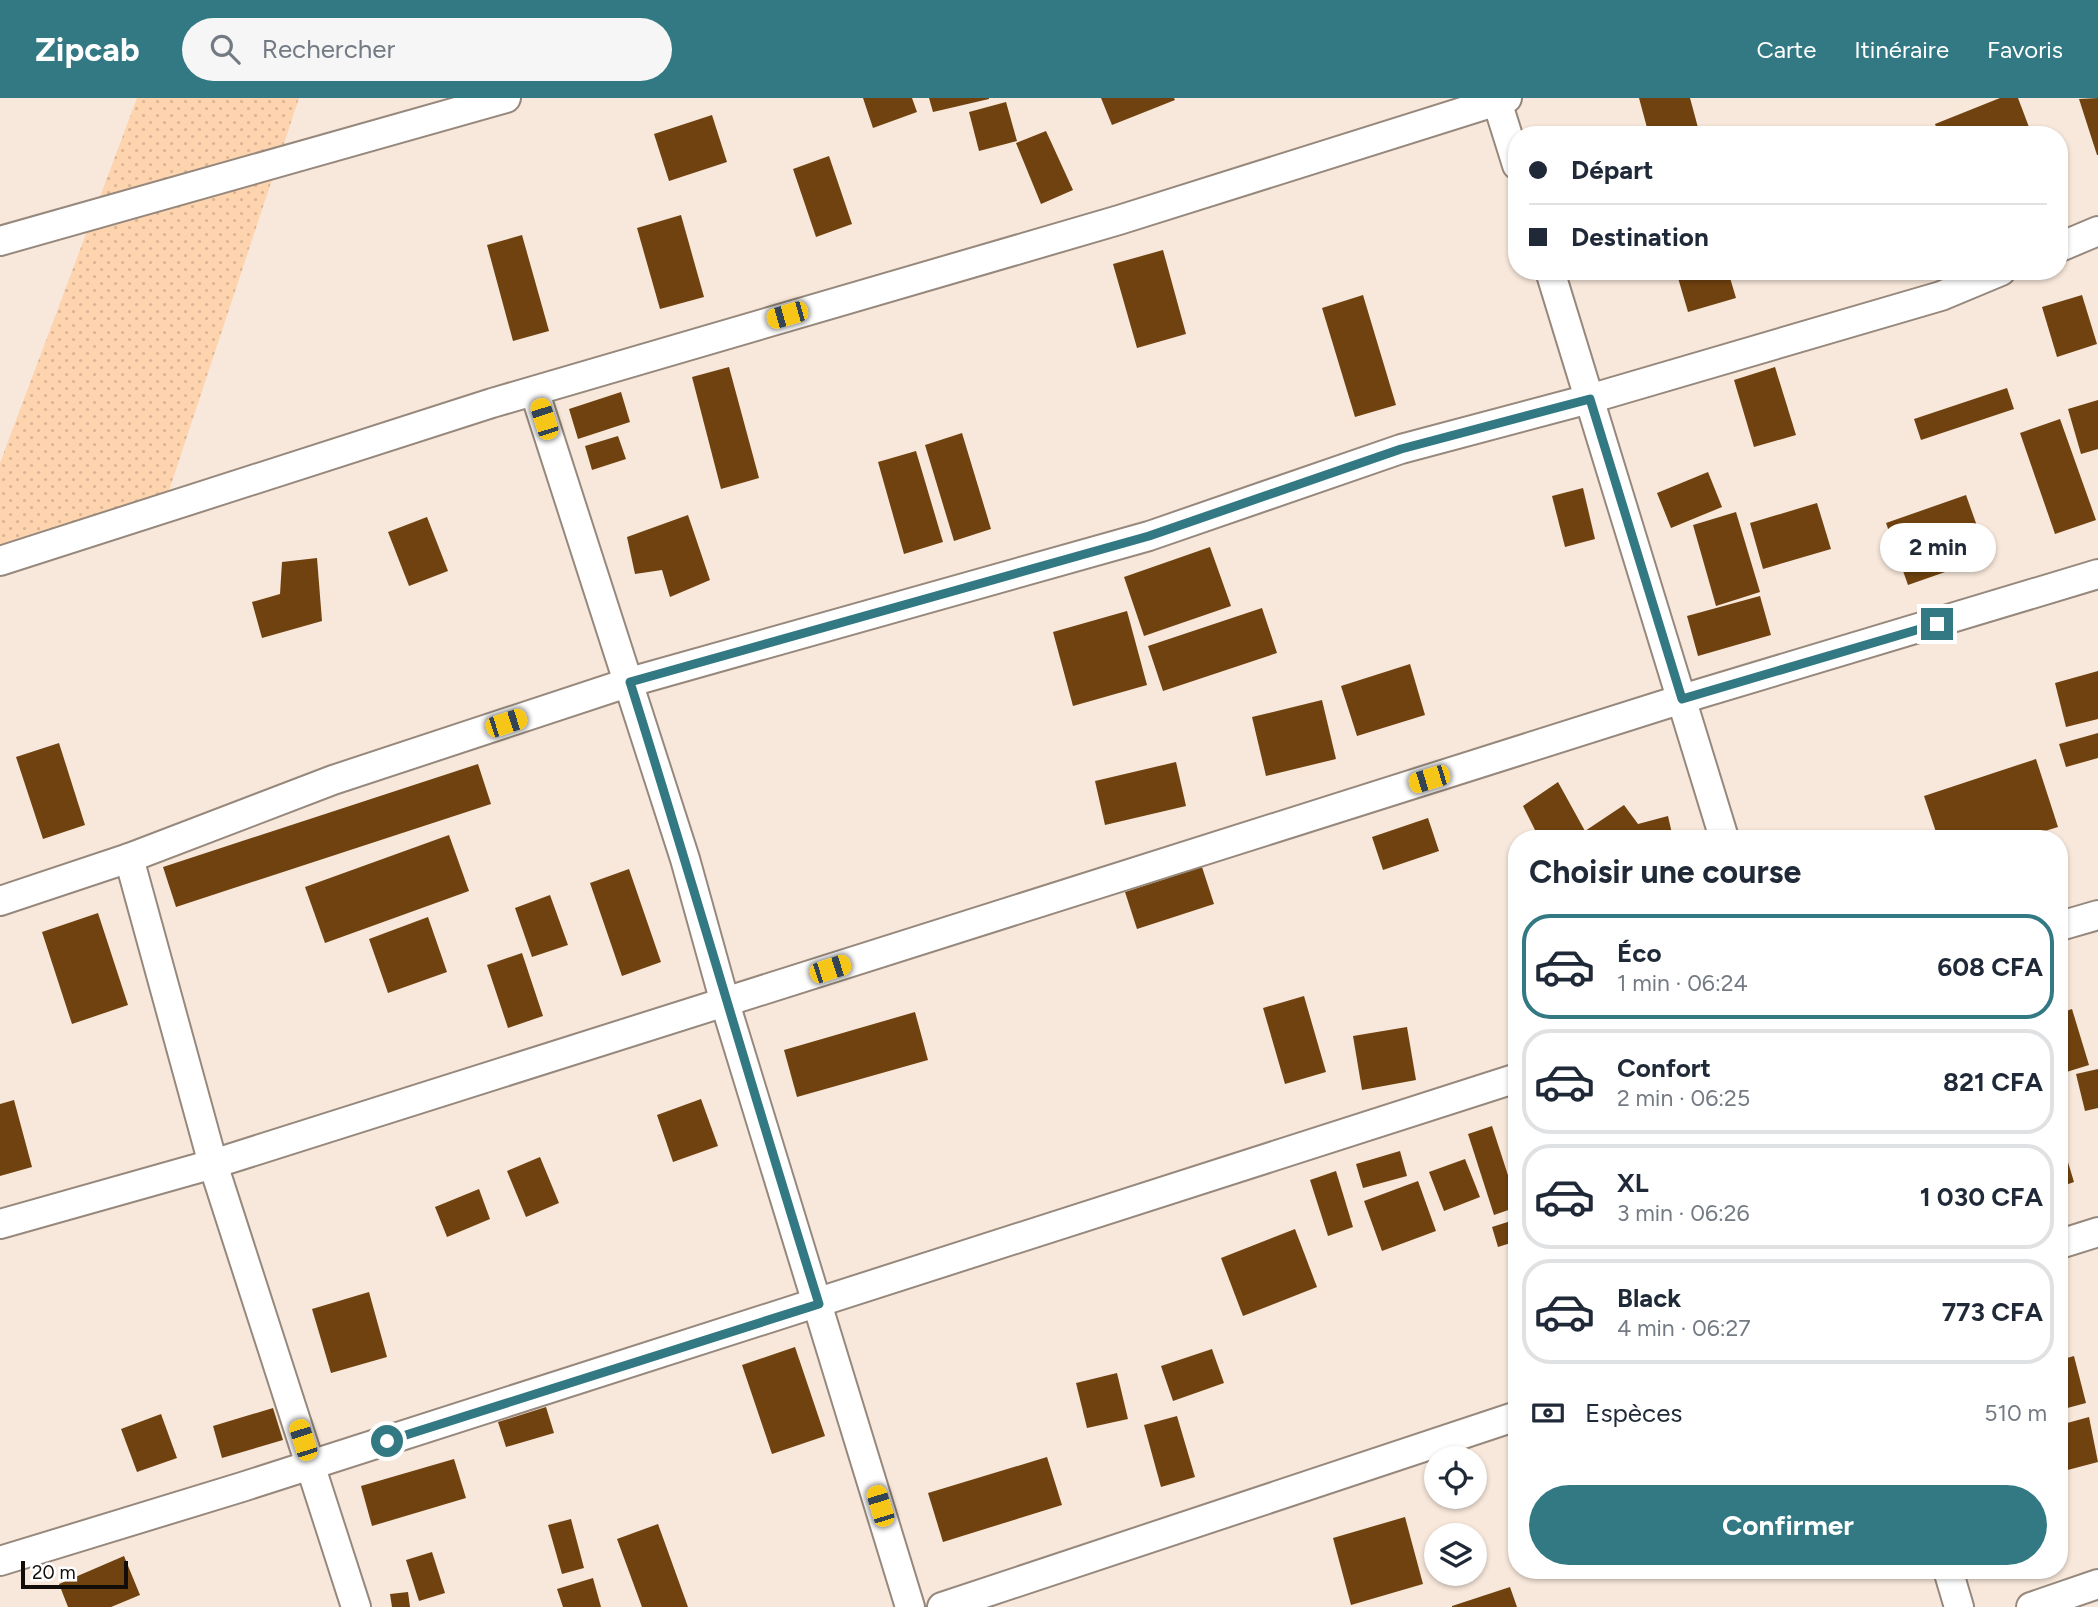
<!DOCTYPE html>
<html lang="fr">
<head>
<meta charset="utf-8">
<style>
  :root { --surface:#fff; --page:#f6f6f7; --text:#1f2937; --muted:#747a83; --line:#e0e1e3; --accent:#327983 }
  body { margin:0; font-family:Figtree,sans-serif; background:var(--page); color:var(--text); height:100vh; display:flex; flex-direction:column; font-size:26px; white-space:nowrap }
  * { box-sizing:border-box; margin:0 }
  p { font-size:23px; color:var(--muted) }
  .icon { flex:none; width:38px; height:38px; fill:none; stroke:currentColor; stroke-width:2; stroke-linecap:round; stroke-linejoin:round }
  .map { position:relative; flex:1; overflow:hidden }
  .details { position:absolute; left:1508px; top:732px; width:560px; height:749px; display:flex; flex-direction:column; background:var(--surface); border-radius:28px; box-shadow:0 2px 5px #0004 }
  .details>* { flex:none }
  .top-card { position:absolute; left:1508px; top:28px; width:560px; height:154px; border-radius:28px; box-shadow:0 2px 5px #0004; display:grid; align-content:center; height:154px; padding:0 21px; background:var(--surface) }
  .controls { position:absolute; left:1424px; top:1348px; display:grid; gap:14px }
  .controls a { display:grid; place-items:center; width:63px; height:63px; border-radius:50%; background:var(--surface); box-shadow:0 2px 5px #0004; font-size:35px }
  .scale { position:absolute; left:21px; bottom:18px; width:107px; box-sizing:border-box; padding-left:7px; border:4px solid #120d08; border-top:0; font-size:19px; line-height:24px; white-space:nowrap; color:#120d08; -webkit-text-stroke:5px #fff; paint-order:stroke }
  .end { position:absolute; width:32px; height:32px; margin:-16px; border:9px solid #327983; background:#fff; box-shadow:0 0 0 4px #fff }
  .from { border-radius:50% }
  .bubble { position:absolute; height:49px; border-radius:24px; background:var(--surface); box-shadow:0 2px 5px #0004; font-size:23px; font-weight:700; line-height:49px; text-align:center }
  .car { position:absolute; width:21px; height:42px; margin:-21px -10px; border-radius:9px; box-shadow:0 0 5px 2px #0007; background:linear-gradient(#f5c518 24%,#345 0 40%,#f5c518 0 76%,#345 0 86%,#f5c518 0) }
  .top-card b { display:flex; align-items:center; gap:24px; height:66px; font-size:26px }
  .top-card b+b { border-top:2px solid var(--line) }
  .top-card i { width:18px; height:18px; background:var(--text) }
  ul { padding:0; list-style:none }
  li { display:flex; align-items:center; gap:21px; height:105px; margin:0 14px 10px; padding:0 7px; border:4px solid var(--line); border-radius:28px }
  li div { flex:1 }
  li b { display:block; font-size:26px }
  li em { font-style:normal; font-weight:700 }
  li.current { border-color:var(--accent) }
  li>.icon { width:63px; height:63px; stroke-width:1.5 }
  h2 { padding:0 21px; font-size:32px; line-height:84px }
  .pay { display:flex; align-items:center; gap:18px; height:77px; padding:0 21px; font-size:26px }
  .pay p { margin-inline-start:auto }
  .primary-button { display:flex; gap:14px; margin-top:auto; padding:14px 21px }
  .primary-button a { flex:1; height:80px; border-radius:42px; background:var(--accent); color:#fff; font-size:28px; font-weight:700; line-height:80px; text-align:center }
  header { display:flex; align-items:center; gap:42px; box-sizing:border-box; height:98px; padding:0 35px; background:var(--accent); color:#fff }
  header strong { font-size:33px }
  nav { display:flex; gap:38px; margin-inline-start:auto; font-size:24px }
  .search { width:490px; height:63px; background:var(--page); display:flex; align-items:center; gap:18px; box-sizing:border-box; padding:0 24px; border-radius:38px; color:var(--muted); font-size:26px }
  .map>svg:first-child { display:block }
  .grass { fill:url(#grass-dots) }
  .building { fill:#70420f }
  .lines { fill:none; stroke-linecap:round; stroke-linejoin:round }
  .street-casing { stroke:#96887c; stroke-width:32 }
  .street { stroke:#fff; stroke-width:28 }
  .route { stroke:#327983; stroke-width:9 }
</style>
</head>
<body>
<header>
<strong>Zipcab</strong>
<div class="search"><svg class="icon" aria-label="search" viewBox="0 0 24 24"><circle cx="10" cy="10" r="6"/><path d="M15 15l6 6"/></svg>Rechercher</div>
<nav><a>Carte</a><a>Itinéraire</a><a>Favoris</a></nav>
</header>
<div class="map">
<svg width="2098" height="1509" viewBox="0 0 2098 1509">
  <defs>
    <pattern id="grass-dots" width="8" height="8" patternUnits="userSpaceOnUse" patternTransform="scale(1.75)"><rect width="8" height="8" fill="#fed4af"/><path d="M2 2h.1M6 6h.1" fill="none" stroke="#d9b595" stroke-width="1.8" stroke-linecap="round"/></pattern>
  </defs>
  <rect width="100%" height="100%" fill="#f8e8db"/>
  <path class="grass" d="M137 0H299L159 423 0 451V365Z"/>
  <g class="building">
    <path d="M863 0H912L917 14 873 30Z"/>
    <path d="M929 0H989V1L933 14Z"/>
    <path d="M1101 0H1174L1175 2 1112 27Z"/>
    <path d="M1639 0H1690L1700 37H1649Z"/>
    <path d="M2000 0H2018L2032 37H1939L1935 26Z"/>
    <path d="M2098 0V57H2097L2079 1Z"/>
    <path d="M1006 4 1017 43 979 53 969 14Z"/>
    <path d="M712 17 727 64 669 83 654 36Z"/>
    <path d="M1046 33 1073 92 1041 106 1016 45Z"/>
    <path d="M829 58 852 126 816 139 793 71Z"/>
    <path d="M681 117 704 199 660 211 637 130Z"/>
    <path d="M522 137 549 233 513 243 487 147Z"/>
    <path d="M1163 152 1186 236 1137 250 1113 166Z"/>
    <path d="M1676 173H1728L1736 200 1688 214Z"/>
    <path d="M1363 197 1396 307 1355 319 1322 210Z"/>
    <path d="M2082 197 2097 246 2057 259 2042 209Z"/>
    <path d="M729 269 759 380 721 391 692 279Z"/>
    <path d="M1775 269 1796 337 1754 349 1734 282Z"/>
    <path d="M2007 290 2014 311 1921 342 1914 321Z"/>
    <path d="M621 294 630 324 578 341 569 311Z"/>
    <path d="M2098 302V351L2081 356 2068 311Z"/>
    <path d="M2060 321 2096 422 2055 436 2020 335Z"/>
    <path d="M962 335 991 431 954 443 925 347Z"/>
    <path d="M618 338 626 361 592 372 585 348Z"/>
    <path d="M916 353 943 444 904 456 878 364Z"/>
    <path d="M1708 374 1722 409 1671 430 1657 395Z"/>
    <path d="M1583 390 1595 441 1565 449 1552 398Z"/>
    <path d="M1966 397 1988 459 1908 487 1886 425Z"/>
    <path d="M1817 405 1831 451 1763 471 1750 425Z"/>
    <path d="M1736 414 1760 494 1716 508 1693 427Z"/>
    <path d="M688 417 710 482 670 499 662 472 635 476 627 439Z"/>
    <path d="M427 419 448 473 409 488 388 434Z"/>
    <path d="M1210 449 1231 508 1144 538 1124 479Z"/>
    <path d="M317 460 322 523 262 540 252 504 280 496 282 464Z"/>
    <path d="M1760 498 1771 537 1698 558 1687 518Z"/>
    <path d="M1262 510 1277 555 1163 593 1148 548Z"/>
    <path d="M1127 513 1147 587 1073 608 1053 534Z"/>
    <path d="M1410 566 1425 617 1357 638 1341 588Z"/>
    <path d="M2098 573V621L2066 629 2055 585Z"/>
    <path d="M1322 602 1336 661 1266 678 1252 619Z"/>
    <path d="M2098 635V660L2066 669 2059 646Z"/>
    <path d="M59 645 85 727 43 741 16 659Z"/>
    <path d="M2036 661 2058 729 2022 740H1938L1924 698Z"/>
    <path d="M1176 664 1186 708 1105 727 1095 683Z"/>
    <path d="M478 666 491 706 176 809 163 769Z"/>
    <path d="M1558 684 1585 733 1624 707 1638 726 1668 718 1673 740H1539L1523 708Z"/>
    <path d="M1428 720 1439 753 1383 772 1372 739Z"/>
    <path d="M449 737 469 793 325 845 305 789Z"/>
    <path d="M1202 769 1214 806 1137 831 1125 794Z"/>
    <path d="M629 771 661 864 622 878 590 785Z"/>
    <path d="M550 797 568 847 532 859 515 810Z"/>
    <path d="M98 815 128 907 72 926 42 834Z"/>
    <path d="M428 819 447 874 388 895 369 841Z"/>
    <path d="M1517 820V846L1509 823Z"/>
    <path d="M522 855 543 918 508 930 487 867Z"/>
    <path d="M1304 898 1326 974 1285 986 1263 910Z"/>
    <path d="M2072 911 2089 967 2060 976V915Z"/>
    <path d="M915 914 928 962 797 999 784 952Z"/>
    <path d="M1407 929 1416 982 1362 992 1353 938Z"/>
    <path d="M2098 971V1010L2085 1013 2076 976Z"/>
    <path d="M701 1001 718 1048 673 1064 657 1017Z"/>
    <path d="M14 1002 32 1069 0 1078V1006Z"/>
    <path d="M1492 1028 1517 1105V1109L1494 1117 1468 1036Z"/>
    <path d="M2060 1038 2074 1084 2060 1089Z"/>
    <path d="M1400 1053 1407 1078 1363 1090 1356 1066Z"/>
    <path d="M540 1059 559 1105 526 1119 507 1073Z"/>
    <path d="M1465 1061 1480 1099 1444 1113 1429 1074Z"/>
    <path d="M1336 1073 1353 1129 1328 1138 1310 1082Z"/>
    <path d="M1418 1083 1436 1133 1382 1153 1364 1103Z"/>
    <path d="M479 1091 490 1121 447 1139 435 1109Z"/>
    <path d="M1517 1121V1143L1498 1149 1492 1129Z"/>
    <path d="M1295 1131 1317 1189 1243 1218 1221 1160Z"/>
    <path d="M369 1194 387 1259 331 1275 312 1211Z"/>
    <path d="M795 1249 825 1338 772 1356 742 1267Z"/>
    <path d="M1212 1251 1224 1285 1173 1303 1161 1268Z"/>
    <path d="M2074 1258 2086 1305 2060 1312V1262Z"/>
    <path d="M1117 1275 1128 1321 1087 1330 1076 1285Z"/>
    <path d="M546 1309 554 1335 506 1349 498 1324Z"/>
    <path d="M273 1310 283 1342 222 1360 213 1328Z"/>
    <path d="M161 1316 177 1360 137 1374 121 1331Z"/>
    <path d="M1177 1318 1195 1379 1161 1389 1144 1327Z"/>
    <path d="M2089 1319 2098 1364 2060 1374V1327Z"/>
    <path d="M1047 1359 1062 1407 943 1444 928 1395Z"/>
    <path d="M454 1361 466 1400 372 1428 361 1388Z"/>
    <path d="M1405 1419 1423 1486 1351 1507 1333 1440Z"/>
    <path d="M571 1421 584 1470 562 1476 548 1427Z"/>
    <path d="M658 1426 688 1509H642L617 1441Z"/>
    <path d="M432 1454 445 1495 419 1503 406 1462Z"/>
    <path d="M124 1458 140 1497 111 1509H68L59 1486Z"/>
    <path d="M593 1480 601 1509H563L557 1491Z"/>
    <path d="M1510 1489 1517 1509H1452V1508Z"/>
    <path d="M408 1494 410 1509H392L390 1496Z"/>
  </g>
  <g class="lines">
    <defs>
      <g id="street">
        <path d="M1496 0 1517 67"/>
        <path d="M0 143 506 0"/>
        <path d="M2060 149 2098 133"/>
        <path d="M1550 173 1724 740"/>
        <path d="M535 295 685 761 725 905 910 1509"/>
        <path d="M0 463 492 305 1119 122 1507 0"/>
        <path d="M129 760 213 1066 356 1509"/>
        <path d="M0 803 129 760 333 682 630 584 1149 438 1401 351 1589 301 1941 198 2001 173"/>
        <path d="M2060 828 2098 817"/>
        <path d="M0 1126 213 1066 1682 601 2098 476"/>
        <path d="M2060 1146 2098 1134"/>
        <path d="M0 1463 242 1389 1517 980"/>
        <path d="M1948 1472 1959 1509"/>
        <path d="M942 1509 1517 1318"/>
        <path d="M2031 1509 2098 1486"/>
      </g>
    </defs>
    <use href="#street" class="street-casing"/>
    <use href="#street" class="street"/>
  </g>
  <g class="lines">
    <path class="route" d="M387 1343 819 1206C754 999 695 791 630 584L1149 438 1401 351 1590 301 1682 601 1937 526"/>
  </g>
</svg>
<div class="controls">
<a><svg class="icon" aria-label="locate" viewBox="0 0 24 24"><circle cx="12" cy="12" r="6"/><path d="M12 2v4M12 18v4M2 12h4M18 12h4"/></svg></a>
<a><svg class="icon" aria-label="layers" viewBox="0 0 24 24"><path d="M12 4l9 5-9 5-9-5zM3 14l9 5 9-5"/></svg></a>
</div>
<div class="scale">20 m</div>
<i class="end from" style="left:387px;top:1343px"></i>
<i class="end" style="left:1937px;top:526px"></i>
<div class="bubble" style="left:1880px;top:425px;width:116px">2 min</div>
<i class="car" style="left:787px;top:217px;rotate:254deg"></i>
<i class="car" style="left:544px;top:321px;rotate:342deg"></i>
<i class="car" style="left:506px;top:625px;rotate:72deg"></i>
<i class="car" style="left:1429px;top:681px;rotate:253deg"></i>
<i class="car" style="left:830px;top:871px;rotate:72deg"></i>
<i class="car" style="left:303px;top:1342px;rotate:342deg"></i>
<i class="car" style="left:880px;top:1408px;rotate:343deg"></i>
<div class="top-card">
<b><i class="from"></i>Départ</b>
<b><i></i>Destination</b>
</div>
<section class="details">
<h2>Choisir une course</h2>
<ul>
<li class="current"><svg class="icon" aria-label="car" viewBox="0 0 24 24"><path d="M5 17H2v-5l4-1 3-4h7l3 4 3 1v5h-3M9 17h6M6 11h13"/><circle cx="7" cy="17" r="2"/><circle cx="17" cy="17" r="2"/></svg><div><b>Éco</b><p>1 min · 06:24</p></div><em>608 CFA</em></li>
<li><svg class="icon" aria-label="car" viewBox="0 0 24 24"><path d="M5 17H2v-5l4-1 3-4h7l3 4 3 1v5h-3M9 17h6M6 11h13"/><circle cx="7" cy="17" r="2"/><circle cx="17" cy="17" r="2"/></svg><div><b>Confort</b><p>2 min · 06:25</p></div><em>821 CFA</em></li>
<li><svg class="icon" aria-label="car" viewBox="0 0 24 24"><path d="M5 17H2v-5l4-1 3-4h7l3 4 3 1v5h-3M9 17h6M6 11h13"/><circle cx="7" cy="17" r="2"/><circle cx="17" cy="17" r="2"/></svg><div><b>XL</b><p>3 min · 06:26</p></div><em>1 030 CFA</em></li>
<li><svg class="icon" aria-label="car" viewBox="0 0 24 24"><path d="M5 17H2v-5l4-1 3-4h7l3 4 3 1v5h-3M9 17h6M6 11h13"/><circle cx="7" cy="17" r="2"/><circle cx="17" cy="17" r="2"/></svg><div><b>Black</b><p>4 min · 06:27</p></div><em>773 CFA</em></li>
</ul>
<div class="pay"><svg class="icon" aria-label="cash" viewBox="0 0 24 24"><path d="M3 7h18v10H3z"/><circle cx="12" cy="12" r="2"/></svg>Espèces<p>510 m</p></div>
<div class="primary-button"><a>Confirmer</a></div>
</section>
</div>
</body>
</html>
